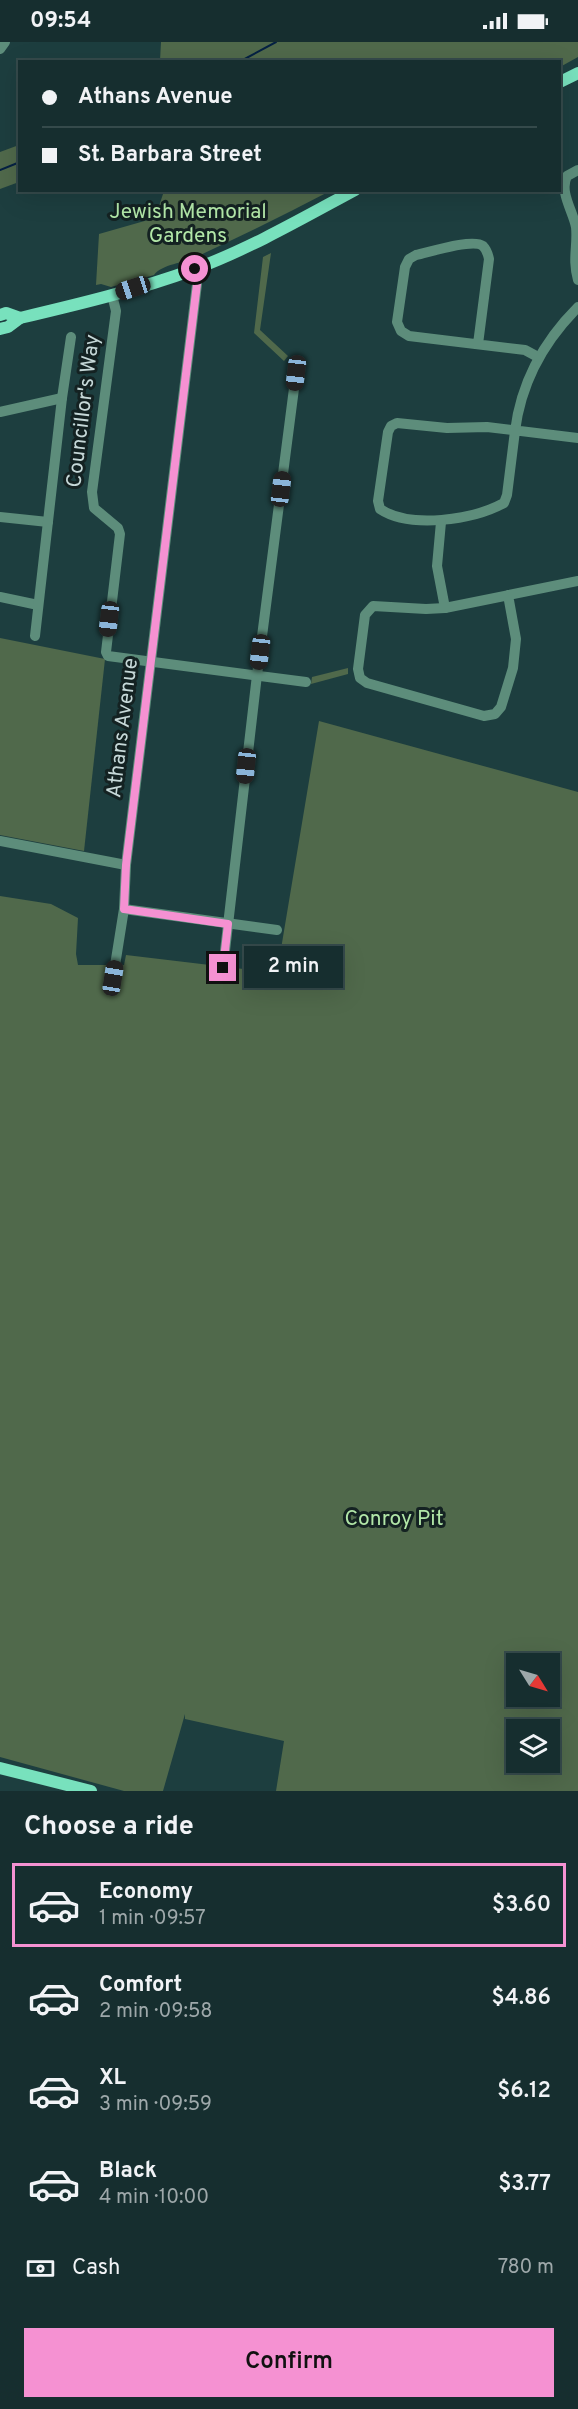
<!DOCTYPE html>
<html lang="en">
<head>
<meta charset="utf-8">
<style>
  :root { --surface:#162e2f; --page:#233a3b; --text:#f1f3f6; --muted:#9ea8aa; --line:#354a4b; --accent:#f591d2 }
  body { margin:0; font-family:Overpass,sans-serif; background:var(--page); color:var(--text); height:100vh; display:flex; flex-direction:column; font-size:22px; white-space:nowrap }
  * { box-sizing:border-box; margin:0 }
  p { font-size:20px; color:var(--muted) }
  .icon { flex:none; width:33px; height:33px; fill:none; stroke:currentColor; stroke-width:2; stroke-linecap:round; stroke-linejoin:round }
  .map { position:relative; height:1749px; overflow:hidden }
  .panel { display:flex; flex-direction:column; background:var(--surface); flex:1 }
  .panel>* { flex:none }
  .top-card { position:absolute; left:18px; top:18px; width:543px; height:132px; border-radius:0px; box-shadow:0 6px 24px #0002,0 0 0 2px var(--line); display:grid; align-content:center; height:132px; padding:0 24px; background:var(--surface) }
  .needle { width:39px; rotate:127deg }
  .buttons { position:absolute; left:506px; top:1611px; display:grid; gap:12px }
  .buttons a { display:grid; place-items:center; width:54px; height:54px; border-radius:0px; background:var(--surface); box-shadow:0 6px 24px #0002,0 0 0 2px var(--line); font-size:30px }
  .end { position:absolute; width:27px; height:27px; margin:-14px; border:8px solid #f591d2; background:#111; box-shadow:0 0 0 3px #111 }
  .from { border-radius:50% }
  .bubble { position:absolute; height:42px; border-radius:0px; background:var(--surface); box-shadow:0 6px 24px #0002,0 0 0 2px var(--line); font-size:20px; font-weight:600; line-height:42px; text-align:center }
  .car { position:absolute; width:18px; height:36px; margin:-18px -9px; border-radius:8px; box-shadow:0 0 4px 2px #0007; background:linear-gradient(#222 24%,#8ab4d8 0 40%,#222 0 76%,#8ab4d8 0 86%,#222 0) }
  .top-card b { display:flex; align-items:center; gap:21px; height:57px; font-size:22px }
  .top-card b+b { border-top:2px solid var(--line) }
  .top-card i { width:15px; height:15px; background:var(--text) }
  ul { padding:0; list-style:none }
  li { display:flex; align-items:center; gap:18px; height:84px; margin:0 12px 9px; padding:0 12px; border:3px solid transparent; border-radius:0px }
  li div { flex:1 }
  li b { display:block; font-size:22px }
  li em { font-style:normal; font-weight:600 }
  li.active { border-color:var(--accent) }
  li>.icon { width:54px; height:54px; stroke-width:1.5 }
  h2 { padding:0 24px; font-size:27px; line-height:72px }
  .pay { display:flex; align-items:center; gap:15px; height:66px; padding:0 24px; font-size:22px }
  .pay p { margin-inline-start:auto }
  .primary-button { display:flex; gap:12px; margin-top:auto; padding:12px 24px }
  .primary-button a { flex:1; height:69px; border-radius:0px; background:var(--accent); color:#111; font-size:24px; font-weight:600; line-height:69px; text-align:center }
  .status { display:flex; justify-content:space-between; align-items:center; height:42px; padding:0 30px; background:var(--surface); direction:ltr }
  .status svg { height:16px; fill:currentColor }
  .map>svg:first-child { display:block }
  .green { fill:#50694b; fill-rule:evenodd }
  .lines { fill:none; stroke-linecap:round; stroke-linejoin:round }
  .stream { stroke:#052143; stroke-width:2 }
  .minor { stroke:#5d8d7b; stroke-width:10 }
  .major { stroke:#78e1bd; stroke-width:12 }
  .route { stroke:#f591d2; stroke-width:8 }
  .labels { text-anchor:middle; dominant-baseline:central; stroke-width:6; stroke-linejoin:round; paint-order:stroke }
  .park-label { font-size:21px; fill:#b2e7a8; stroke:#142222 }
  .street-label { font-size:21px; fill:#c6d8d8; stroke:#142222 }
</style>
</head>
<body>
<div class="status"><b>09:54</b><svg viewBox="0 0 49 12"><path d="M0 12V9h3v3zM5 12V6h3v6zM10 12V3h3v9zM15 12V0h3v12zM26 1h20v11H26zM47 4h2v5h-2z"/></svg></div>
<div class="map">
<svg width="578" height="1749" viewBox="0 0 578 1749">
  <rect width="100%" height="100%" fill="#1d3e3f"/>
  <g class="green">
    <path d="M161 0H578V15L560 25V20L160 19Z"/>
    <path d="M19 103V140L0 147V110Z"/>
    <path d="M164 149V148L330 149C286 172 242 194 196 215 184 221 162 222 154 233L111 245 101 242 96 243 99 192 155 176Z"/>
    <path d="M271 211 260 288 288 314 284 319 254 291 263 215Z"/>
    <path d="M0 596 105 617 84 809 0 793Z"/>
    <path d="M348 626V632L311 642 312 635Z"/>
    <path d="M319 679 578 750V1749H276L284 1699 185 1677V1672L163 1749H124L0 1715V854L51 862 78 876 76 912 78 923H124L126 913 277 931ZM516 1622H549V1654H516ZM516 1688H549V1720H516Z"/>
  </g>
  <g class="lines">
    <g class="stream">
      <path d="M239 20 276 0"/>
      <path d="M0 128 20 120"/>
    </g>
    <g class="minor">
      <path d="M0 7 5 0"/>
      <path d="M578 128 567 134C559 150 573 169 576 185 578 204 572 216 578 238"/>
      <path d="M112 253 116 269 92 450 94 466 118 486 120 492 106 610 108 614 306 640"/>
      <path d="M578 265C544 299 521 341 515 389L507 453 504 461C473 478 410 487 380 467L378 459 388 390 391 384 397 381 447 386 487 385 578 396"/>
      <path d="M478 302 489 217C488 212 487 208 483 204 473 196 430 210 416 213L409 217 405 225 397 280 401 289 409 294 525 308 538 315"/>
      <path d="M0 370 62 356"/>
      <path d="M0 475 48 480"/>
      <path d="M441 480 437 524 445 566"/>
      <path d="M508 553 516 597 513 626 501 665 495 672 484 674 367 641 360 636 358 627 365 573 373 564 426 567 445 566 578 539"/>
      <path d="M0 555 38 563"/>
      <path d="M35 594 62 356 71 295"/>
      <path d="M0 799 126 823"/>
      <path d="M124 867 277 888"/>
      <path d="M223 926 257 633 296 331"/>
      <path d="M113 936 124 867 126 823 197 242 195 227"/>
    </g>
    <g class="major">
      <path d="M560 40 578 31"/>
      <path d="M0 273 6 271 20 276"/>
      <path d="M0 287 8 285 20 276C79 262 138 248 195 227 251 206 303 176 355 148"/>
      <path d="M0 1726 91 1749"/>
    </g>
  </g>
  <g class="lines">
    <path class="route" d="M195 227 197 242 126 823 124 867 228 882 223 926"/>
  </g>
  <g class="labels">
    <g class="park-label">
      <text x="188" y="170">Jewish Memorial<tspan x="188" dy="24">Gardens</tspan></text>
      <text x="394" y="1477">Conroy Pit</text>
    </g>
    <g class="street-label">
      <text transform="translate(84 369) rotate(-83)">Councillor's Way</text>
      <text transform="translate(123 686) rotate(-83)">Athans Avenue</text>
    </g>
  </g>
</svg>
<div class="buttons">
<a><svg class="needle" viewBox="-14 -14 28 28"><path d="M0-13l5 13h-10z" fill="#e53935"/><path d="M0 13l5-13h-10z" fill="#9ea8aa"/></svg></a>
<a><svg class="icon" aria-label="layers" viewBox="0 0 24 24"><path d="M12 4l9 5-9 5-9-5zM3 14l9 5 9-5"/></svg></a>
</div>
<i class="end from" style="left:195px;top:227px"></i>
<i class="end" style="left:223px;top:926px"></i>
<div class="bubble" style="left:244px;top:904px;width:99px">2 min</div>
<i class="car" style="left:133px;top:246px;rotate:252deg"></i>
<i class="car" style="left:296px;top:331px;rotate:187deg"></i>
<i class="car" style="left:281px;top:447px;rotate:7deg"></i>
<i class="car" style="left:109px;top:577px;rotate:187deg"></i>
<i class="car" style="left:260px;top:610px;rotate:187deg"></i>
<i class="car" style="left:246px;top:724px;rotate:186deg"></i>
<i class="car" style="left:113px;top:936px;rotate:9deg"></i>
<div class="top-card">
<b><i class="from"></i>Athans Avenue</b>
<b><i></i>St. Barbara Street</b>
</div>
</div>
<section class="panel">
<h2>Choose a ride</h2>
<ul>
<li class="active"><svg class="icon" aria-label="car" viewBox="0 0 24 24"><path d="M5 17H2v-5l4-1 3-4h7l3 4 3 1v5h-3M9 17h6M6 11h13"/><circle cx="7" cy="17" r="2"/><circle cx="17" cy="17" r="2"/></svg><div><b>Economy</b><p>1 min · 09:57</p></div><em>$3.60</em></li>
<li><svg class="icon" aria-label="car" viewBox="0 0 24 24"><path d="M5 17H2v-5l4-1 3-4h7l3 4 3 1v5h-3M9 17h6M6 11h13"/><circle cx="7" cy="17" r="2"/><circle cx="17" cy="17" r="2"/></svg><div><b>Comfort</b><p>2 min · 09:58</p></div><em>$4.86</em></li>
<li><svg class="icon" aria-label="car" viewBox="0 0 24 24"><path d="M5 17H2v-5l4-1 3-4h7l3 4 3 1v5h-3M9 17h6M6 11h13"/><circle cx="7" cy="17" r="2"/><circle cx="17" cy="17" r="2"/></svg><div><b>XL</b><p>3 min · 09:59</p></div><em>$6.12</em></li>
<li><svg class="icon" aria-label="car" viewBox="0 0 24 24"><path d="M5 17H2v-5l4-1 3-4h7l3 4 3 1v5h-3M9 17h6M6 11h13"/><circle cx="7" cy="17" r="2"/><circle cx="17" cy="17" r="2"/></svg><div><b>Black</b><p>4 min · 10:00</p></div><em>$3.77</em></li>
</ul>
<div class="pay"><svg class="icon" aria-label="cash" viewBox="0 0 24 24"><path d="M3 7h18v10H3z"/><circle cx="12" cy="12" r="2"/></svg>Cash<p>780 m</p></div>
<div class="primary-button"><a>Confirm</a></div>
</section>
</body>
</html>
